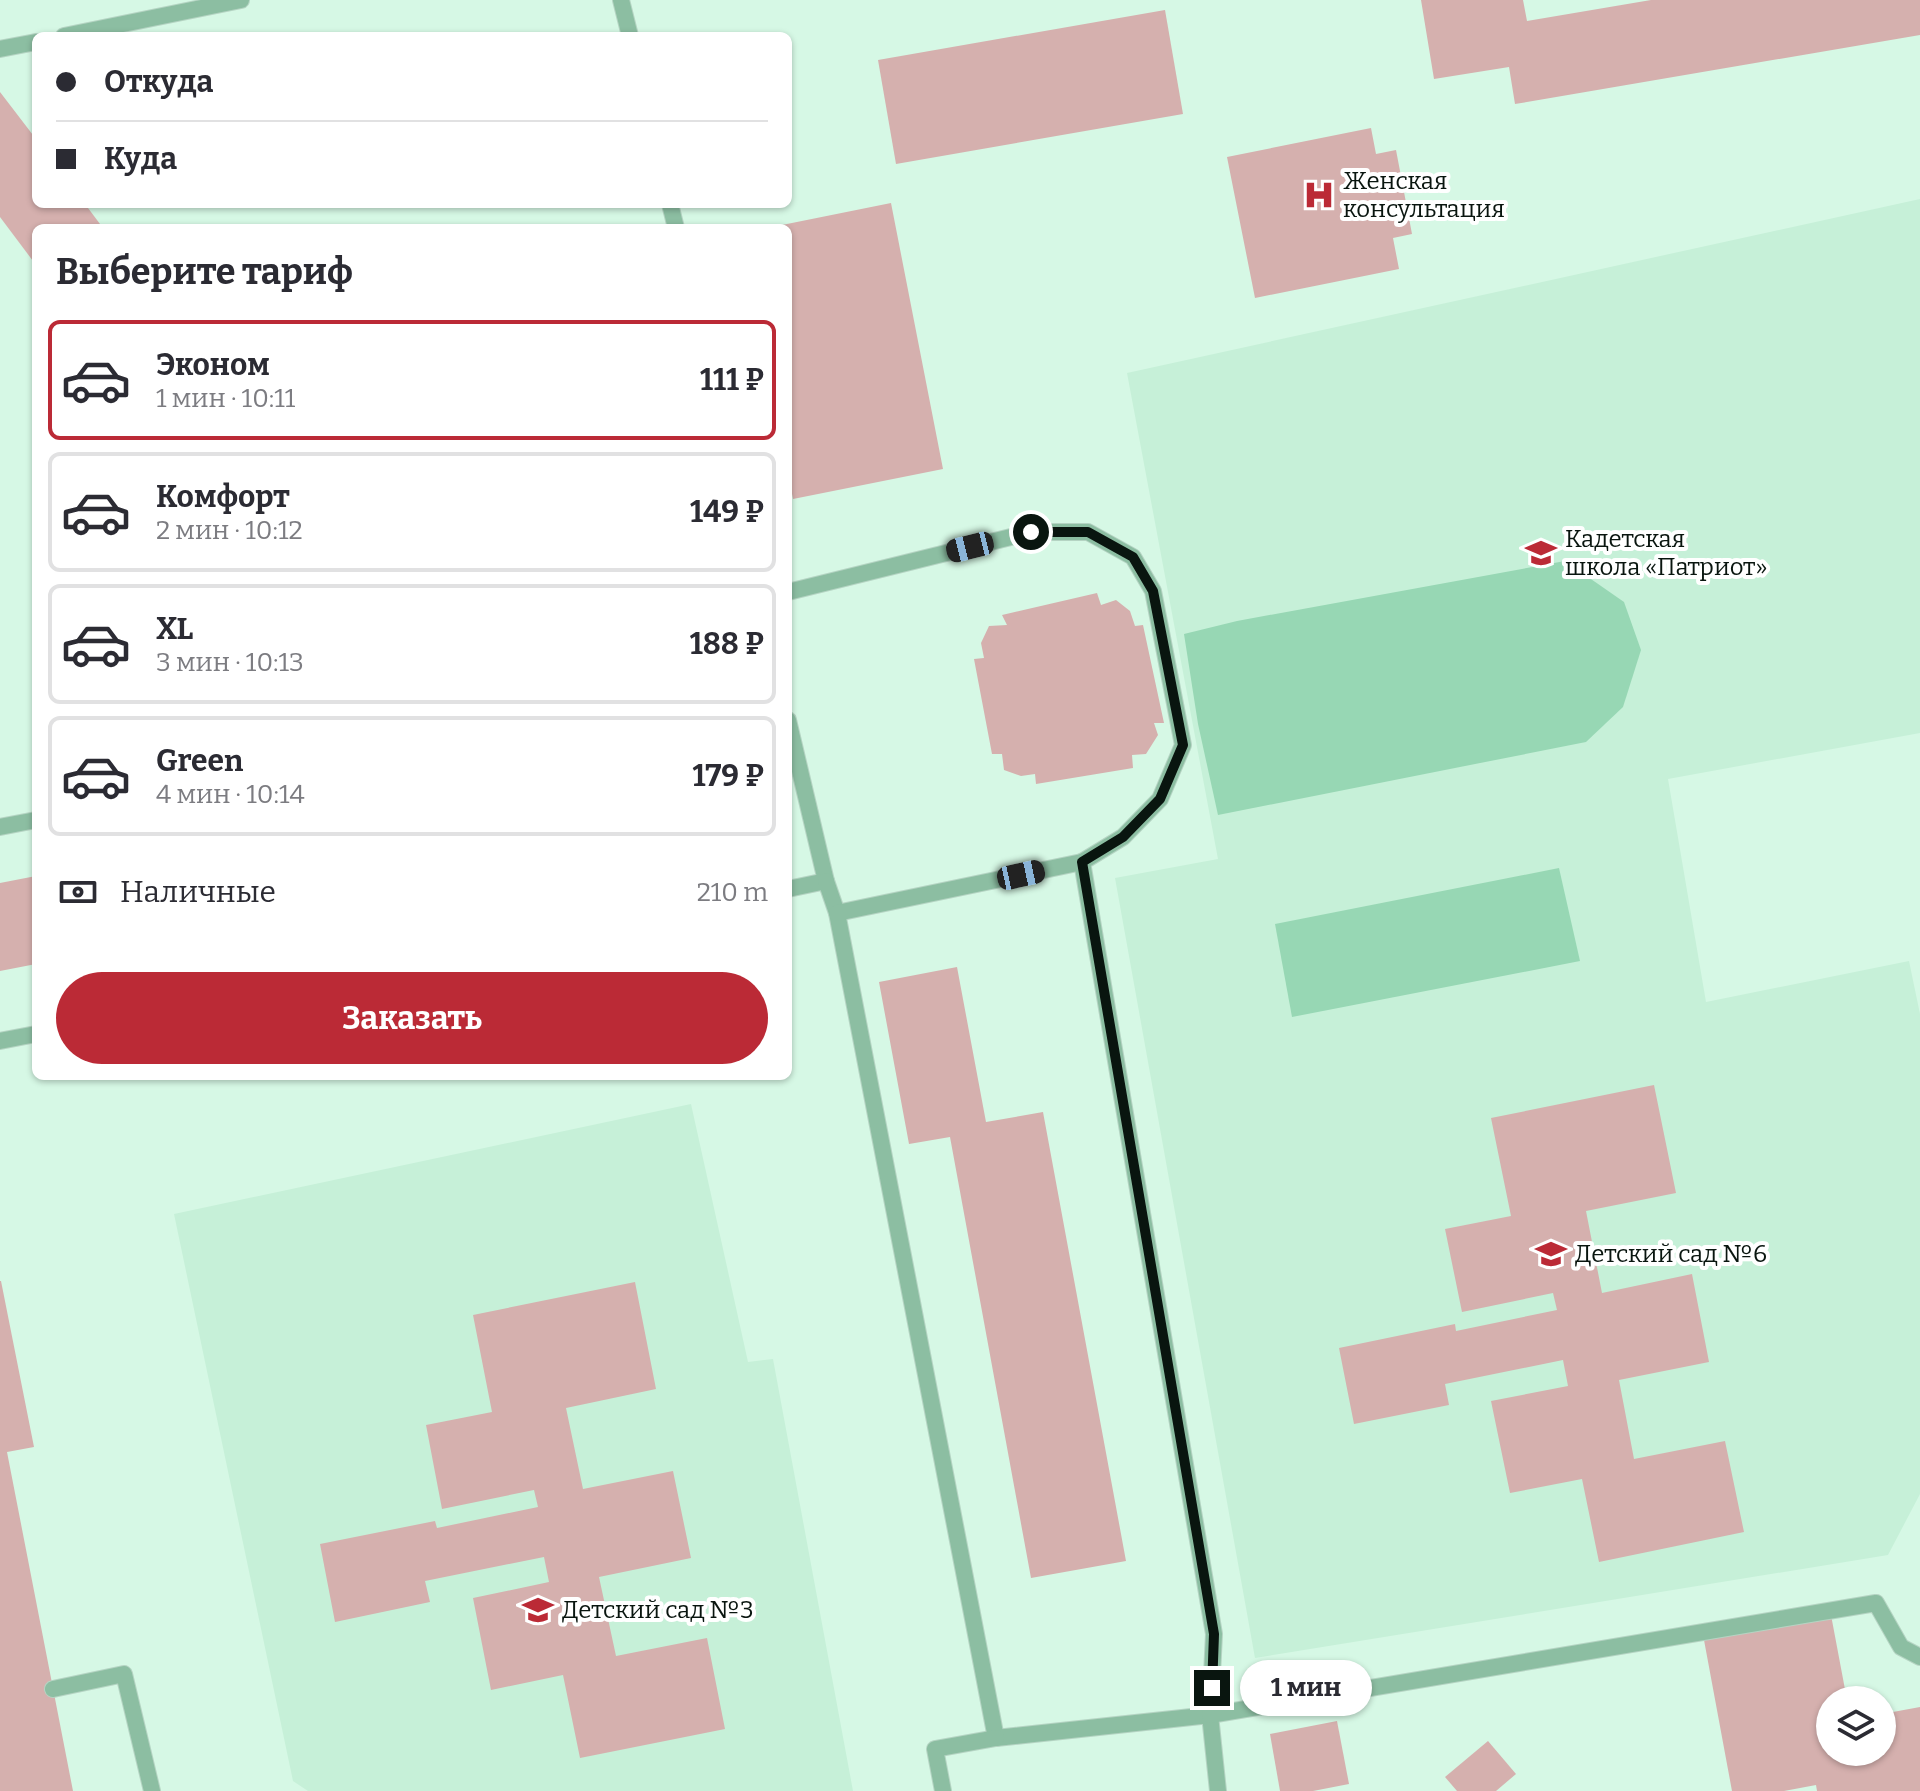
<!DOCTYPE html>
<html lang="ru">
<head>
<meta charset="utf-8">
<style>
  :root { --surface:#fff; --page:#f7f7f7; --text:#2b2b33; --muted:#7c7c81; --line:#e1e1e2; --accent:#bb2a36 }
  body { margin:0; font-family:Bitter,serif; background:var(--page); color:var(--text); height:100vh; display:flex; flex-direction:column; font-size:30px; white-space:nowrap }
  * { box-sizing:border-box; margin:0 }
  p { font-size:26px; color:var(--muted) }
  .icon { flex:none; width:44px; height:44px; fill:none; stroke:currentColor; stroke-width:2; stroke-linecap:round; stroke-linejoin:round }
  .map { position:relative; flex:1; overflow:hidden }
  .sheet { position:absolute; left:32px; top:224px; width:760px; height:856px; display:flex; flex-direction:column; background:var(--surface); border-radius:12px; box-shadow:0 2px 6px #0004 }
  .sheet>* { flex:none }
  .banner { position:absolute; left:32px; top:32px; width:760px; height:176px; border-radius:12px; box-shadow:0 2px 6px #0004; display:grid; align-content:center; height:176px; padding:0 24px; background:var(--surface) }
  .tools { position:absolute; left:1816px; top:1686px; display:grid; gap:16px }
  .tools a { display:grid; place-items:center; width:80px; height:80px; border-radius:50%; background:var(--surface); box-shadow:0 2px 6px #0004; font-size:40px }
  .end { position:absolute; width:36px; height:36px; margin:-18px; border:10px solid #09150f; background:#fff; box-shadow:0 0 0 4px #fff }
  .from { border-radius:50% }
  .bubble { position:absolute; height:56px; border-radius:28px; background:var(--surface); box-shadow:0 2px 6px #0004; font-size:26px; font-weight:700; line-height:56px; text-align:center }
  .car { position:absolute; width:24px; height:48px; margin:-24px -12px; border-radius:10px; box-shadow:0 0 6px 2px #0007; background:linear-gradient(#222 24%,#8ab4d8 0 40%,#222 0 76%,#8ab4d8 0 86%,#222 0) }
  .banner b { display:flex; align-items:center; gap:28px; height:76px; font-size:30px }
  .banner b+b { border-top:2px solid var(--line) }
  .banner i { width:20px; height:20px; background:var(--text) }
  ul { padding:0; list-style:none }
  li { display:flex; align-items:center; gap:24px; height:120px; margin:0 16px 12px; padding:0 8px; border:4px solid var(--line); border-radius:12px }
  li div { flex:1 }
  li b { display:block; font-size:30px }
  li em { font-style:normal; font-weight:700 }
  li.current { border-color:var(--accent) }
  li>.icon { width:72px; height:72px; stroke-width:1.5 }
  h2 { padding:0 24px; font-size:36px; line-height:96px }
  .pay { display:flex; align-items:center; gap:20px; height:88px; padding:0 24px; font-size:30px }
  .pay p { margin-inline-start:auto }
  .cta { display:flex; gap:16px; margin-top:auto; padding:16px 24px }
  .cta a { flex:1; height:92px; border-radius:48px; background:var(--accent); color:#fff; font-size:32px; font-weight:700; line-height:92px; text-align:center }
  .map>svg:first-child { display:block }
  .built { fill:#c6f0d8 }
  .green { fill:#97d7b4 }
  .building { fill:#d5b0ae }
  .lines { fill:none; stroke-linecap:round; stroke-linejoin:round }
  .lane-casing { stroke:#b5d4c3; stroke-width:18 }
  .lane { stroke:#8cbea2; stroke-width:16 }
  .route { stroke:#09150f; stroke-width:10 }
  .labels { text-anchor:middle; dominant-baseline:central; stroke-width:8; stroke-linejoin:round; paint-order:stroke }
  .poi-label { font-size:24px; fill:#09150f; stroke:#fff; text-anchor:start }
</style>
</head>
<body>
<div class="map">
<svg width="1920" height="1791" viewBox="0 0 1920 1791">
  <rect width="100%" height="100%" fill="#d6f8e5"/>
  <g class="built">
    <path d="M1920 199V733L1668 779 1706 1002 1909 961 1920 1014V1494L1888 1555 1255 1658 1115 878 1218 859 1127 373Z"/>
    <path d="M691 1104 748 1362 773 1359 853 1791H308L293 1781 174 1214Z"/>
  </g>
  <g class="green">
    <path d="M1565 561 1624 602 1641 650 1623 707 1586 742 1218 815 1198 724 1184 634 1237 621Z"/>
    <path d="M1559 868 1580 961 1292 1017 1275 924Z"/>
  </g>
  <g class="building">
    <path d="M1421 0H1523L1527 21 1651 0H1920V35L1515 104 1509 67 1434 79Z"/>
    <path d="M1165 10 1183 114 896 164 878 60Z"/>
    <path d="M0 92 36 139V204H85L103 228H36V265L0 217Z"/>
    <path d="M1371 128 1376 154 1396 150 1412 234 1393 238 1399 269 1255 298 1227 157Z"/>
    <path d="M891 203 943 469 793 499 788 473V275L791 274 788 259V228H782V225Z"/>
    <path d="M1097 593 1101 605 1116 600 1130 611 1135 626 1143 625 1164 723H1154L1158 735 1146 754 1132 755 1133 768 1036 784 1035 774 1021 776 1004 770 1002 754H992L974 659 984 658 981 643 989 626 1007 625 1002 615Z"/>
    <path d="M36 876V964L0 971V883Z"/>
    <path d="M957 967 986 1122 1043 1112 1126 1561 1031 1578 950 1137 909 1144 879 982Z"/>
    <path d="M1654 1085 1676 1193 1586 1211 1602 1293 1692 1274 1709 1362 1619 1380 1634 1459 1725 1441 1744 1532 1599 1562 1582 1479 1510 1493 1491 1401 1568 1386 1563 1360 1445 1384 1449 1405 1354 1424 1339 1348 1455 1324 1456 1331 1557 1310 1553 1293 1462 1312 1445 1229 1511 1216 1491 1118Z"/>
    <path d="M0 1281H1L34 1447 7 1452 73 1791H0Z"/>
    <path d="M635 1282 656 1389 566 1408 583 1489 673 1471 691 1558 599 1577 616 1656 707 1638 725 1729 580 1758 563 1675 491 1690 473 1598 549 1582 544 1557 425 1581 430 1602 335 1622 320 1544 435 1521 437 1528 538 1507 534 1490 442 1509 426 1425 492 1412 473 1315Z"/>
    <path d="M1831 1615 1847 1700H1830V1752H1882V1714L1920 1707V1791H1817L1816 1785 1784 1791H1732L1704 1640Z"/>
    <path d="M1337 1721 1349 1784 1313 1791H1280L1270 1734Z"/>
    <path d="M1488 1741 1516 1774 1496 1791H1457L1445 1777Z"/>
  </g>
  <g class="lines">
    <defs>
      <g id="lane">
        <path d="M621 0 630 36"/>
        <path d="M64 36 241 0"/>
        <path d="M0 49 36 42"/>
        <path d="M670 204 676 228"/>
        <path d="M788 592 1031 532H1088L1133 557 1153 591 1183 745 1160 799 1123 837 1082 862"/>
        <path d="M788 720 826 881 788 889"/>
        <path d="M0 827 36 820"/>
        <path d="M826 881 837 913 996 1738 1210 1715 1218 1791"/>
        <path d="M837 913 1082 862 1214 1634 1210 1715 1876 1603 1901 1647 1920 1657"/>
        <path d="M0 1041 36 1034"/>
        <path d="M53 1689 124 1674 152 1791"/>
        <path d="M943 1791 935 1749 996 1738"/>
      </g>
    </defs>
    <use href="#lane" class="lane-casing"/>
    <use href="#lane" class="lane"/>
  </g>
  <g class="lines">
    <path class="route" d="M1031 532H1088L1133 557 1153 591 1183 745 1160 799 1123 837 1082 862 1214 1634 1212 1688"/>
  </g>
  <defs>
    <symbol id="hospital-bare" viewBox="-9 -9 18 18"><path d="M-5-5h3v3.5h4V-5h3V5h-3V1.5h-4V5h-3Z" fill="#bb2a36" stroke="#fff" stroke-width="2.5" paint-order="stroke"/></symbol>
    <symbol id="school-bare" viewBox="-9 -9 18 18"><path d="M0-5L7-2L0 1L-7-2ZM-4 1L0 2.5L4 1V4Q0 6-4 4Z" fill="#bb2a36" stroke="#fff" stroke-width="2.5" paint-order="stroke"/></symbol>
  </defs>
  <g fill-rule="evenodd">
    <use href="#hospital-bare" x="1297" y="173" width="44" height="44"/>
    <use href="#school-bare" x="1519" y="531" width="44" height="44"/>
    <use href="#school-bare" x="1529" y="1232" width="44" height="44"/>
    <use href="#school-bare" x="516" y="1588" width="44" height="44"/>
  </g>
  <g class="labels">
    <g class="poi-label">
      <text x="1343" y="181">Женская<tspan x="1343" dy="28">консультация</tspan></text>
      <text x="1565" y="539">Кадетская<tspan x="1565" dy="28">школа «Патриот»</tspan></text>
      <text x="1575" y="1254">Детский сад №6</text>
      <text x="562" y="1610">Детский сад №3</text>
    </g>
  </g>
</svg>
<div class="tools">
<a><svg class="icon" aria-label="layers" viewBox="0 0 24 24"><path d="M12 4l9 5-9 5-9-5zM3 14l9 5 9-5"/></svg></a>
</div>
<i class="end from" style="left:1031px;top:532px"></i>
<i class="end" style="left:1212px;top:1688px"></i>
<div class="bubble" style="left:1240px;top:1660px;width:132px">1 мин</div>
<i class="car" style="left:970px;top:547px;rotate:256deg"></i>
<i class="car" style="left:1021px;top:875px;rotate:78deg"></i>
<div class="banner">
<b><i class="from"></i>Откуда</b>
<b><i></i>Куда</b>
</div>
<section class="sheet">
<h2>Выберите тариф</h2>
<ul>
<li class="current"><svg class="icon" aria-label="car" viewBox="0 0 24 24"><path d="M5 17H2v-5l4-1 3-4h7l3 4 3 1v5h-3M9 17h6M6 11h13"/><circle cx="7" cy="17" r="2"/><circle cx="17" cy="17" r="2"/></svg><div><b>Эконом</b><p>1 мин · 10:11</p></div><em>111 ₽</em></li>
<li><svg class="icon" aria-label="car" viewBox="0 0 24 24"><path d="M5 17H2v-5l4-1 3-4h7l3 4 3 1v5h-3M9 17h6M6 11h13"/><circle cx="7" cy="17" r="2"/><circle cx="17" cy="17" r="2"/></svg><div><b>Комфорт</b><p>2 мин · 10:12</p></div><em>149 ₽</em></li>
<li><svg class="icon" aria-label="car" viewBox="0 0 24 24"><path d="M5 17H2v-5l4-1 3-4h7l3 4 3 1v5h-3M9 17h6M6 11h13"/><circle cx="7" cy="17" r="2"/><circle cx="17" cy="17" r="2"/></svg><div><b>XL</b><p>3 мин · 10:13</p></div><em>188 ₽</em></li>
<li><svg class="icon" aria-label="car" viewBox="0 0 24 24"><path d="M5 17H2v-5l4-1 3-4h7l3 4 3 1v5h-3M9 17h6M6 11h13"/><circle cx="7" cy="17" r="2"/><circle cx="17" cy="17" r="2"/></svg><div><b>Green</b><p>4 мин · 10:14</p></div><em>179 ₽</em></li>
</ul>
<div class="pay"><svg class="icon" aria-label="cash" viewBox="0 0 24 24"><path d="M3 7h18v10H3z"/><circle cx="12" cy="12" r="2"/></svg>Наличные<p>210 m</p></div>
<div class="cta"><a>Заказать</a></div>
</section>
</div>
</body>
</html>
